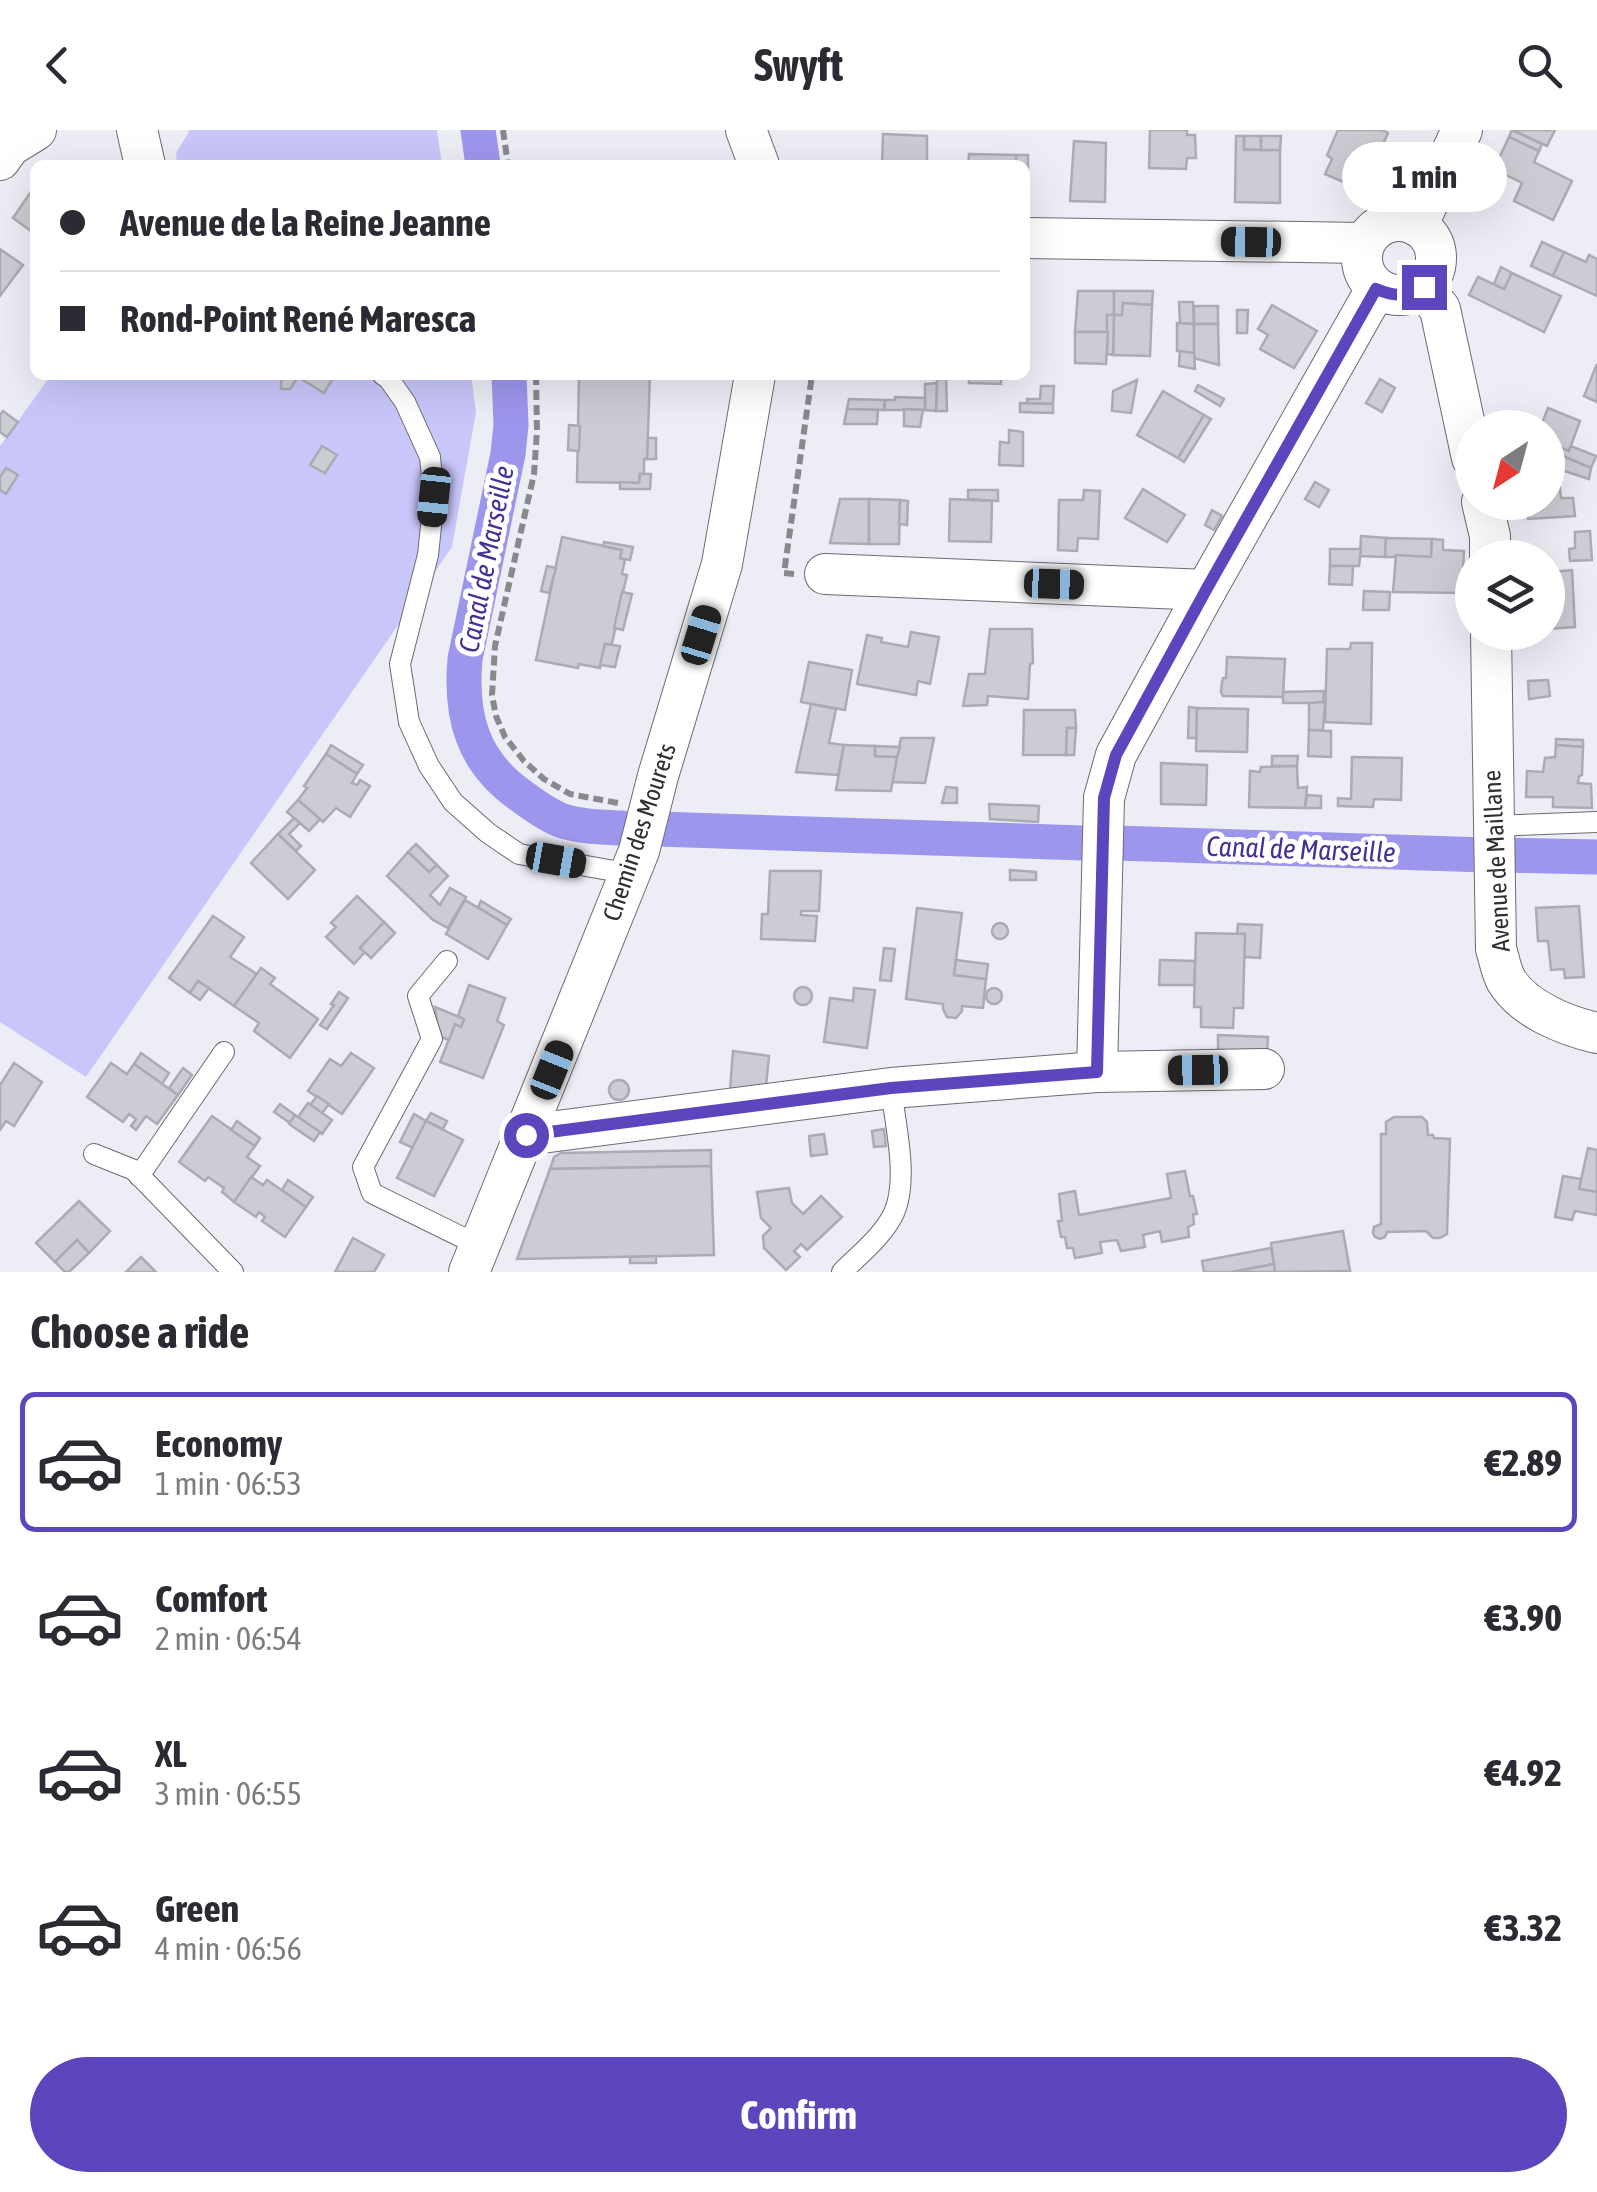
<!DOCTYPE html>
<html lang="en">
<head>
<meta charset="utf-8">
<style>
  :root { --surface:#fff; --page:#f7f7f7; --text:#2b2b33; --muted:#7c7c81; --line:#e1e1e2; --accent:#5c45bd }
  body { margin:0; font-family:"Asap Condensed",sans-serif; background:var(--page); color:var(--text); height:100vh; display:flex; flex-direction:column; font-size:38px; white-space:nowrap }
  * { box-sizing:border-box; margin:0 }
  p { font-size:32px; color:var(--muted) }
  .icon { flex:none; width:55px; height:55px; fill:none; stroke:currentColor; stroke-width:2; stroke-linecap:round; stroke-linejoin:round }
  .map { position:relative; height:1142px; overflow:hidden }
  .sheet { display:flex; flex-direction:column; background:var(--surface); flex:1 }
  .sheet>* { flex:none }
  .banner { position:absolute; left:30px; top:30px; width:1000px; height:220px; border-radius:15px; box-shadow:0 10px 40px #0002; display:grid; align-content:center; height:220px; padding:0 30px; background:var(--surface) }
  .needle { width:65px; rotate:216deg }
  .tools { position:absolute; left:1455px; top:280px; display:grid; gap:20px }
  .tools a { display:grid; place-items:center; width:110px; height:110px; border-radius:50%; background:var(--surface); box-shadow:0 10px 40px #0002; font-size:50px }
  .end { position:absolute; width:45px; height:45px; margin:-22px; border:12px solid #5c45bd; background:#fff; box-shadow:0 0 0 5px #fff }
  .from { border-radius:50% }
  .bubble { position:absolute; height:70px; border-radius:35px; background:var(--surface); box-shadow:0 10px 40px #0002; font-size:32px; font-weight:700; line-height:70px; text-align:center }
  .car { position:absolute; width:30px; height:60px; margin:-30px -15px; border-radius:12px; box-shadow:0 0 8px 2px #0007; background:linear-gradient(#222 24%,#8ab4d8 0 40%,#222 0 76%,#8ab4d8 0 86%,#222 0) }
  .banner b { display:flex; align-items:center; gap:35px; height:95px; font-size:38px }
  .banner b+b { border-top:2px solid var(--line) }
  .banner i { width:25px; height:25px; background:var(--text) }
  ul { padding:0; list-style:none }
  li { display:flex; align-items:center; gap:30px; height:140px; margin:0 20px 15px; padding:0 10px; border:5px solid transparent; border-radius:15px }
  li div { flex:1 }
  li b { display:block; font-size:38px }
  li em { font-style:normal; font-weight:700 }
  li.selected { border-color:var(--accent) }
  li>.icon { width:90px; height:90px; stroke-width:1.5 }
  h2 { padding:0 30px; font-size:45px; line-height:120px }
  .button { display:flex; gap:20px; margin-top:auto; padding:20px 30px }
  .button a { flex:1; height:115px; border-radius:60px; background:var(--accent); color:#fff; font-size:40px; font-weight:700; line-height:115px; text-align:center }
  header { display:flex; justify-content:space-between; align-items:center; height:130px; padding:0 30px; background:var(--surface); font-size:45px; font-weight:700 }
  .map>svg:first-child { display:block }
  .green { fill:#c9c7fa }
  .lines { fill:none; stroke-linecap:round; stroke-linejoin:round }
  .canal { stroke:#9d96ed; stroke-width:35 }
  .building { fill:#ccccd4; stroke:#ababb3; stroke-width:2.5 }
  .service-casing { stroke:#6c6b73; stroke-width:22 }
  .minor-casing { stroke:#6c6b73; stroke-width:42 }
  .path { stroke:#88888d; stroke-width:6; stroke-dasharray:10 5; stroke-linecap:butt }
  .service { stroke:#fff; stroke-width:20 }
  .minor { stroke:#fff; stroke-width:40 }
  .route { stroke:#5c45bd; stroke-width:12 }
  .labels { text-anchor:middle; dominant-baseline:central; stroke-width:10; stroke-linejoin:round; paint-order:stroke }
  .street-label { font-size:25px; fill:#303033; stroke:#fff }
  .water-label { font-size:28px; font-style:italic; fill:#453094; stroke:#fff }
</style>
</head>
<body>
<header><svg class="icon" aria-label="back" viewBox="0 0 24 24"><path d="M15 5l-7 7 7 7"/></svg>Swyft<svg class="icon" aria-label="search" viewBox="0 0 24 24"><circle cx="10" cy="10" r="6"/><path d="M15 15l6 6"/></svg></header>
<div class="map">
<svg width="1597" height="1142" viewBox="0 0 1597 1142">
  <rect width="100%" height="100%" fill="#ededf6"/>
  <g class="green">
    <path d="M190 0H437L442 35H177L176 23Z"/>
    <path d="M51 245H471L476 282 452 417 86 947 0 892V316Z"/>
  </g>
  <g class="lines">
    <g class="canal">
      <path d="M478 0 483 35"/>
      <path d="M509 245 511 295 508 324 465 529C460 586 472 631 520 665 532 674 546 684 560 690 580 697 601 697 622 698"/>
      <path d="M658 699 1083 713"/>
      <path d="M1116 713 1486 725"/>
      <path d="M1500 725 1597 727"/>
    </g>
  </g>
  <g class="building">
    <path d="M1150 0H1187V5H1195L1196 28H1187L1186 39 1149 38Z"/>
    <path d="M1338 0H1382L1388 3 1362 60 1325 44 1332 29 1327 25Z"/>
    <path d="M1512 0 1542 14 1539 21 1509 7Z"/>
    <path d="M1513 0H1555L1547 16Z"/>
    <path d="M883 4 927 6V35H882Z"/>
    <path d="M1236 6H1244V20H1280V73L1235 72Z"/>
    <path d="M1244 6H1261V20L1244 19Z"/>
    <path d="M1261 6H1281L1280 20H1261Z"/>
    <path d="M1509 7 1539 21 1534 32 1572 51 1553 90 1514 71 1522 53 1494 39Z"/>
    <path d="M1074 11 1106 13 1105 72 1070 71Z"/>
    <path d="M969 24 1016 25V35H968Z"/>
    <path d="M1016 25H1028V52H1025V35H1016Z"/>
    <path d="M30 63 35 67V104L13 88Z"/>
    <path d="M1542 112 1564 122 1553 146 1531 136Z"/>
    <path d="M0 119 23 135 0 166Z"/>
    <path d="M1564 122 1586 132 1589 125 1597 129V166L1553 146Z"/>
    <path d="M1501 137 1512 143 1504 159 1494 154Z"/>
    <path d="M1512 143 1561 166 1544 202 1469 165 1478 147 1504 159Z"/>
    <path d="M1078 161H1114V185H1107L1108 202H1075Z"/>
    <path d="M1114 161H1153L1152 175 1123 173 1122 185H1114Z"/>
    <path d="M1179 172H1193L1194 194 1180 193Z"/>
    <path d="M1123 173 1152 175 1150 226 1113 225 1114 185H1122Z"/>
    <path d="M1272 175 1317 201 1294 238 1260 219 1268 205 1258 199Z"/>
    <rect x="1194" y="176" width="24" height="18"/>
    <path d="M1237 180H1248L1247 203H1237Z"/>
    <path d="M1107 185H1114L1113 225 1107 224Z"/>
    <path d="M1177 193 1194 194V223L1177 221Z"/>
    <path d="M1194 194H1218L1219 235 1194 228Z"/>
    <path d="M1075 202H1108L1106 234 1075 233Z"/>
    <path d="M1180 221 1194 223 1195 239 1179 236Z"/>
    <path d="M1597 234V272L1584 266Z"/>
    <path d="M289 245H335L324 263 298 247 290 259H281V250Z"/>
    <path d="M579 245H650L647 329H644V344H640L639 353 577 352Z"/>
    <path d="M937 245H946L947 281H936Z"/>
    <path d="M943 245H1001V254L969 253V246Z"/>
    <path d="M1380 249 1395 258 1382 282 1366 273Z"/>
    <path d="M1137 250 1131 283 1112 281 1113 261Z"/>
    <path d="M937 253 936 281 925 280V254Z"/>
    <path d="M1198 255 1224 269 1220 276 1195 261Z"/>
    <path d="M1041 256H1054L1053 274 1027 273V269H1040Z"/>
    <path d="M1163 261 1204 285 1178 328 1137 305Z"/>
    <path d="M895 267 925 268V280H884L885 270H895Z"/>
    <path d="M849 269 885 270 884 280 847 279Z"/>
    <path d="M1020 273 1053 274V283L1020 282Z"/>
    <path d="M1548 278 1580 291 1569 321 1548 313V298H1540Z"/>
    <path d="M847 279 878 280 877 294H844Z"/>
    <path d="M904 279 923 280 920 297 904 296Z"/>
    <path d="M3 281 18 292 7 307 0 302V285Z"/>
    <path d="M1204 285 1211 289 1184 332 1178 328Z"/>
    <path d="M569 295 580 296 579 321 568 320Z"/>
    <path d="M1009 300 1023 302V336L999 335 1000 312 1009 313Z"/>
    <path d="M648 308H656V329H647Z"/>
    <path d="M1548 313 1569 321 1571 316 1596 326 1591 338 1548 320Z"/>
    <path d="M322 316 337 325 325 343 310 335Z"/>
    <path d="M1563 326 1591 338 1589 349 1558 339Z"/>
    <path d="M6 338 18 345 6 364 0 360V347Z"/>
    <path d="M640 344H651L650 359H620V352L639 353Z"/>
    <path d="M1559 348 1561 368H1573L1575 386 1528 389 1527 372H1548V349Z"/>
    <path d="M1315 352 1329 360 1319 377 1305 369Z"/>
    <path d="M1143 359 1185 385 1167 412 1125 388Z"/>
    <path d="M968 360H998V371L968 369Z"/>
    <path d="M1084 360 1100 361 1098 409 1078 408 1077 421 1058 420 1059 370H1083Z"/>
    <path d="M840 369H869V414L830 413Z"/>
    <path d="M869 369 900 370 899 414H869Z"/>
    <path d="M950 369 992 371 991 412 949 411Z"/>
    <path d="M900 370 908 371 907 395 899 394Z"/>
    <path d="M1212 380 1222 386 1214 400 1205 395Z"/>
    <path d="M1590 401 1592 430 1570 431 1569 419 1575 418V402Z"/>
    <path d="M1361 406 1386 408 1385 427 1360 426Z"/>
    <path d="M562 407 622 420 620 428 625 429 622 444 627 445 623 462 612 514H605L600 538 579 534 578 538 536 530Z"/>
    <path d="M1386 408 1432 409 1431 427H1385Z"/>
    <path d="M1432 409 1443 410V420L1464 421 1462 463 1393 462 1396 425 1431 427Z"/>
    <path d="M604 412 633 417 630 430 620 428 622 420 603 416Z"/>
    <path d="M1330 419H1361L1359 436H1330Z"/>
    <path d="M547 436 556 438 549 463 541 461Z"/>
    <path d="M1330 436H1353L1352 455 1329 454Z"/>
    <path d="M1572 440 1575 497 1548 499V472L1552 471 1551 442Z"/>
    <path d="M1364 461 1390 462 1389 480H1363Z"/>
    <path d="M622 462 632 464 623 500 614 498Z"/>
    <path d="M990 499H1032L1033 533 1030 534 1028 569 988 566 987 575 963 576 969 544H985Z"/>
    <path d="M911 502 939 507 930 554 918 551 916 565 857 554 867 505 882 508 881 512 908 517Z"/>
    <path d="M1351 513H1372L1371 594 1325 592 1327 519H1350Z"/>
    <path d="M605 514 620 516 615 537 600 535Z"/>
    <path d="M1227 527 1285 529 1283 567 1223 566 1221 562 1222 552 1223 548H1226Z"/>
    <path d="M809 532 852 540 845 580 801 572Z"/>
    <path d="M1548 550 1550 566 1529 569 1528 551Z"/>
    <path d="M1324 561 1323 573H1283V562Z"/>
    <path d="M1325 572 1323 600H1309V573Z"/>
    <path d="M811 574 836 579 829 613 844 615 838 645 796 642Z"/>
    <path d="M1189 577 1197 578V608H1188Z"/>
    <path d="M1197 578 1248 579 1247 622 1196 621Z"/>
    <path d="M1024 580H1075L1076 598H1067L1066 625H1023Z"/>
    <path d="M1067 598H1076L1074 625H1066Z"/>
    <path d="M1309 600 1331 601V627L1308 626Z"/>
    <path d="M901 608H934L925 653 892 652Z"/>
    <path d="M1556 609 1583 610V617L1556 615Z"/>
    <path d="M331 615 363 635 357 644 326 624Z"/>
    <path d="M844 615 875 616V626L897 627 891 661 836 660Z"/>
    <path d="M1556 615 1583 617 1582 645 1579 646 1578 653 1591 654 1592 678 1553 677V667H1526L1527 641 1543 642 1545 628 1555 627Z"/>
    <path d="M875 616 900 617 897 627 875 626Z"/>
    <path d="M326 624 357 644 352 653 357 655 360 650 370 656 350 687 336 678 323 692 298 670 307 658 304 656Z"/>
    <path d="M1272 626H1298L1297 636H1272Z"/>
    <path d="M1352 627 1402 628 1401 670 1374 669 1373 677 1338 676V668L1351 669Z"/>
    <path d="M1161 633 1207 635 1206 675 1161 674Z"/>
    <path d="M1297 636 1298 658 1307 657 1305 678 1249 677 1250 641 1260 642 1261 637Z"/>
    <path d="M946 657 957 658V673H942Z"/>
    <path d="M1307 665 1321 666V678H1305Z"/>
    <path d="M298 670 320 689 309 701 287 682Z"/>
    <path d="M989 674 1039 676 1038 692 990 689Z"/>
    <path d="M294 688 300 693 289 704 301 716 296 721 278 704Z"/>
    <path d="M278 704 315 740 288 769 251 733Z"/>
    <path d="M416 714 437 735 429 742 408 722Z"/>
    <path d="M408 722 429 742 437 735 448 746 430 765 440 775 450 758 466 767 448 798 433 790 387 746Z"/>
    <path d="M1010 740 1036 742V750H1010Z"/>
    <path d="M770 741H821L819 781H801V785L817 786 815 811 761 809 762 784H768Z"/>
    <path d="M357 766 384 792 360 818 365 822 354 834 326 807 336 797 331 793Z"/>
    <path d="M465 770 507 795 488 829 446 804Z"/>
    <path d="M481 771 511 789 507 795 478 777Z"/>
    <path d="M1579 776 1584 847 1565 848 1564 839 1551 840 1548 811H1538L1536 778Z"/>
    <path d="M917 778 962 783 954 845 986 849 983 878 962 876V881L956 888 947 887 943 879V874L906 869Z"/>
    <path d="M213 786 244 807 230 827 257 844 234 876 198 851 190 863 169 848Z"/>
    <path d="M384 792 395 803 371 828 360 818Z"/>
    <circle cx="1000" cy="801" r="8"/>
    <path d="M1238 794 1262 795 1260 828 1244 827 1245 804H1237Z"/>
    <path d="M1196 803 1245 804 1243 878H1234L1233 898 1201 897V877H1194Z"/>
    <path d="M884 818 895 819 891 851 880 850Z"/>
    <path d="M956 830 988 834 986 849 954 845Z"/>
    <path d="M1160 830 1195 831 1194 855H1159Z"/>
    <path d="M261 838 275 848 270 854 318 889 290 928 254 901 259 893 234 876Z"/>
    <path d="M198 851 209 858 200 870 190 863Z"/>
    <path d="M469 855 505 868 497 891 504 895 483 948 440 932 455 894 461 897 464 889 458 886Z"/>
    <circle cx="803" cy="866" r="9"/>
    <circle cx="994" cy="866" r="8"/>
    <path d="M854 858 875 860 867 918 824 912 830 868 853 871Z"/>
    <path d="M339 862 348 868 327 899 320 895 334 875 331 874Z"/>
    <path d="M435 877 464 889 461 897 455 894 449 910 439 906Z"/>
    <path d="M1218 905 1268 907 1267 923 1218 921Z"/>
    <path d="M733 921 769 926 766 956 730 960Z"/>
    <path d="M141 923 169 943 162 954 134 934Z"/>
    <path d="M351 923 374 938 342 984 308 961 330 929 341 936Z"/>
    <path d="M14 933 42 952 14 996 6 991 0 1000V955Z"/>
    <path d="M111 933 127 944 134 934 178 965 157 994 146 986 136 1000 131 996 136 989 129 984 123 992 87 967Z"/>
    <path d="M183 938 192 945 178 965 169 958Z"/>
    <circle cx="619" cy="960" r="10"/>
    <path d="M317 966 329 974 322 983 310 975Z"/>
    <path d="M308 973 332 990 322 1004 298 987Z"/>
    <path d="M280 974 295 985 290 993 274 982Z"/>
    <path d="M431 983 447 991 443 999 426 991Z"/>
    <path d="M414 984 426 991 413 1018 400 1012Z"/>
    <path d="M295 985 320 1002 314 1011 289 994Z"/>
    <path d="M212 986 255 1016 247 1027 260 1036 234 1072 222 1062 224 1058 208 1047 205 1051 179 1032Z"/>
    <path d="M1394 987H1422L1427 992 1428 1005H1433L1434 1008 1450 1009 1447 1104 1440 1108H1433L1426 1101 1387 1102 1385 1107 1380 1109 1375 1107 1373 1103 1374 1097 1381 1094V1004H1386V992Z"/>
    <path d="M237 991 260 1008 255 1016 231 1000Z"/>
    <path d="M426 991 463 1010 434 1066 397 1048Z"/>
    <path d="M884 999 886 1016 874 1017 872 1001Z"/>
    <path d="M824 1004 827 1024 811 1026 809 1006Z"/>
    <path d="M1588 1018 1597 1020V1062L1579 1059Z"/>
    <path d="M711 1020V1036L550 1039 554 1027 561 1023Z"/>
    <path d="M711 1036 714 1125 517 1129 550 1039Z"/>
    <path d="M1185 1041 1190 1066H1193L1197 1084H1193L1194 1094 1188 1097 1189 1107 1162 1112 1160 1101 1143 1105 1145 1117 1121 1121 1117 1110 1100 1112 1102 1123 1075 1128 1073 1118H1067L1065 1107H1061L1058 1091H1062L1059 1064 1075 1061 1079 1085 1171 1068 1167 1044Z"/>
    <path d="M1563 1046 1581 1049 1579 1059 1597 1062V1085L1575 1081 1572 1090 1555 1087Z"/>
    <path d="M251 1047 263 1055 267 1050 306 1077 285 1107 262 1091 265 1087 259 1082 256 1087 234 1072Z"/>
    <path d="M288 1050 313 1067 306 1077 282 1060Z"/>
    <path d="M789 1058 792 1073 803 1084 821 1066 842 1087 807 1120 801 1114 794 1121 800 1127 786 1140 764 1118 763 1106 771 1098 761 1088 757 1062Z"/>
    <path d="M79 1071 110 1101 89 1123 77 1110 55 1132 36 1113Z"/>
    <path d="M1343 1101 1350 1141 1275 1142 1271 1113Z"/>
    <path d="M353 1108 384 1125 374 1142H335Z"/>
    <path d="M77 1110 89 1123 69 1142H65L55 1132Z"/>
    <path d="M1271 1118 1274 1134 1232 1142H1204L1202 1131Z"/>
    <path d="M656 1126V1133H630V1127Z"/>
    <path d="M141 1127 156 1142H126Z"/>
    <path d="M1274 1134 1275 1142H1232Z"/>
  </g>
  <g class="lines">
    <defs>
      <g id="service">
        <path d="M383 245 388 248 405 272 430 327 434 367 428 425 400 534 409 592 429 636 453 672 488 703 519 724 631 744"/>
        <path d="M1492 696 1597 692"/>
        <path d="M447 831 418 866 432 909 363 1037 372 1063 480 1116"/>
        <path d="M94 1024 134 1040 233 1142"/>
        <path d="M139 1046 224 922"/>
        <path d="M842 1142C860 1124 883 1106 894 1083 909 1049 895 994 891 958"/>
      </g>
      <g id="minor">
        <path d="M137 0 145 35"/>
        <path d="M746 0 759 35"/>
        <path d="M0 30 10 16 36 0"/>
        <circle cx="1399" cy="128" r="37"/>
        <path d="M1417 96 1462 0"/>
        <path d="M1025 108 1364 113"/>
        <path d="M1423 157 1440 179 1472 328"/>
        <path d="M1482 372 1490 406V428"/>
        <path d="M825 444 1206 460"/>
        <path d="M1491 502 1496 819C1499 828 1501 841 1506 850 1523 879 1566 896 1597 903"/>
        <path d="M1097 942 1104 668 1116 625 1206 460 1376 159"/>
        <path d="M526 1005 891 958 1097 942 1264 939"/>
        <path d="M469 1142 639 721 658 646 722 434 755 245"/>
      </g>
    </defs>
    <use href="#service" class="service-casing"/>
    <use href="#minor" class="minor-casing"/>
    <g class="path">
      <path d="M503 0 508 35"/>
      <path d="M536 245 537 301 534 344 495 516 492 565 496 586 505 607 524 631 544 649 570 664 618 673"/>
      <path d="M794 444 784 443 812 245"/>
    </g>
    <use href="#service" class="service"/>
    <use href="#minor" class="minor"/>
  </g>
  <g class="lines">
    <path class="route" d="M526 1005 891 958 1097 942 1104 668 1116 625 1206 460 1376 159C1396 167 1405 167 1424 157"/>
  </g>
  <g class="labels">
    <g class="street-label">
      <text transform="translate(639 702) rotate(-72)">Chemin des Mourets</text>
      <text transform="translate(1496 731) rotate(-93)">Avenue de Maillane</text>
    </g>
    <g class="water-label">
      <text transform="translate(486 429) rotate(-79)">Canal de Marseille</text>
      <text transform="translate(1301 719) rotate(2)">Canal de Marseille</text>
    </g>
  </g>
</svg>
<div class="tools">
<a><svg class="needle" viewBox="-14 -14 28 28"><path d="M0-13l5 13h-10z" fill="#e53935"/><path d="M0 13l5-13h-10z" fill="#7c7c81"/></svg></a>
<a><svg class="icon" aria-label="layers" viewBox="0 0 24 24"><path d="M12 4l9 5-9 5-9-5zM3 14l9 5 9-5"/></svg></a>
</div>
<i class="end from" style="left:526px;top:1005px"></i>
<i class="end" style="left:1424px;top:157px"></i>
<div class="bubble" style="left:1342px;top:12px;width:165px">1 min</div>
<i class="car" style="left:1251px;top:112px;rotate:271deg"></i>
<i class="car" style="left:434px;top:367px;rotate:186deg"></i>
<i class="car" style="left:1054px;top:454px;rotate:92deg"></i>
<i class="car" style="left:701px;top:505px;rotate:17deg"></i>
<i class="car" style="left:556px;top:730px;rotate:100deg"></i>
<i class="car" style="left:552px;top:940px;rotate:22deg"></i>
<i class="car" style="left:1198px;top:940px;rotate:269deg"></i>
<div class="banner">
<b><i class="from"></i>Avenue de la Reine Jeanne</b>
<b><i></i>Rond-Point René Maresca</b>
</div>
</div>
<section class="sheet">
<h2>Choose a ride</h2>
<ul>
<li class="selected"><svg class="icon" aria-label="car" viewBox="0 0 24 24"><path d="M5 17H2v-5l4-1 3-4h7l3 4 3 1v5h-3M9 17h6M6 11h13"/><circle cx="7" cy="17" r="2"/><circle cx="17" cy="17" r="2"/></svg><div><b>Economy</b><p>1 min · 06:53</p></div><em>€2.89</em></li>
<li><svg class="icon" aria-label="car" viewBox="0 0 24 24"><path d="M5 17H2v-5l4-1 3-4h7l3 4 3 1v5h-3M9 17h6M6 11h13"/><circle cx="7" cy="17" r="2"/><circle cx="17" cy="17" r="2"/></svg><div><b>Comfort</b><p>2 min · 06:54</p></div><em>€3.90</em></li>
<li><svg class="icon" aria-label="car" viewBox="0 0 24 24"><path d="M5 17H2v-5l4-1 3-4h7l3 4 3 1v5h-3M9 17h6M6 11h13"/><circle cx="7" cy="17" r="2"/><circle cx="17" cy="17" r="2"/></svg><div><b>XL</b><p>3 min · 06:55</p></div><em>€4.92</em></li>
<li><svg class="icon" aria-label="car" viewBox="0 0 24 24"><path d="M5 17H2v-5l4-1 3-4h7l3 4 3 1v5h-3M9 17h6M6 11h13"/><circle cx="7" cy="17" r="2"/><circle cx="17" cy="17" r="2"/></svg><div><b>Green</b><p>4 min · 06:56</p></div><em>€3.32</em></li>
</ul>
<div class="button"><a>Confirm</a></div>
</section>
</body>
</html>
